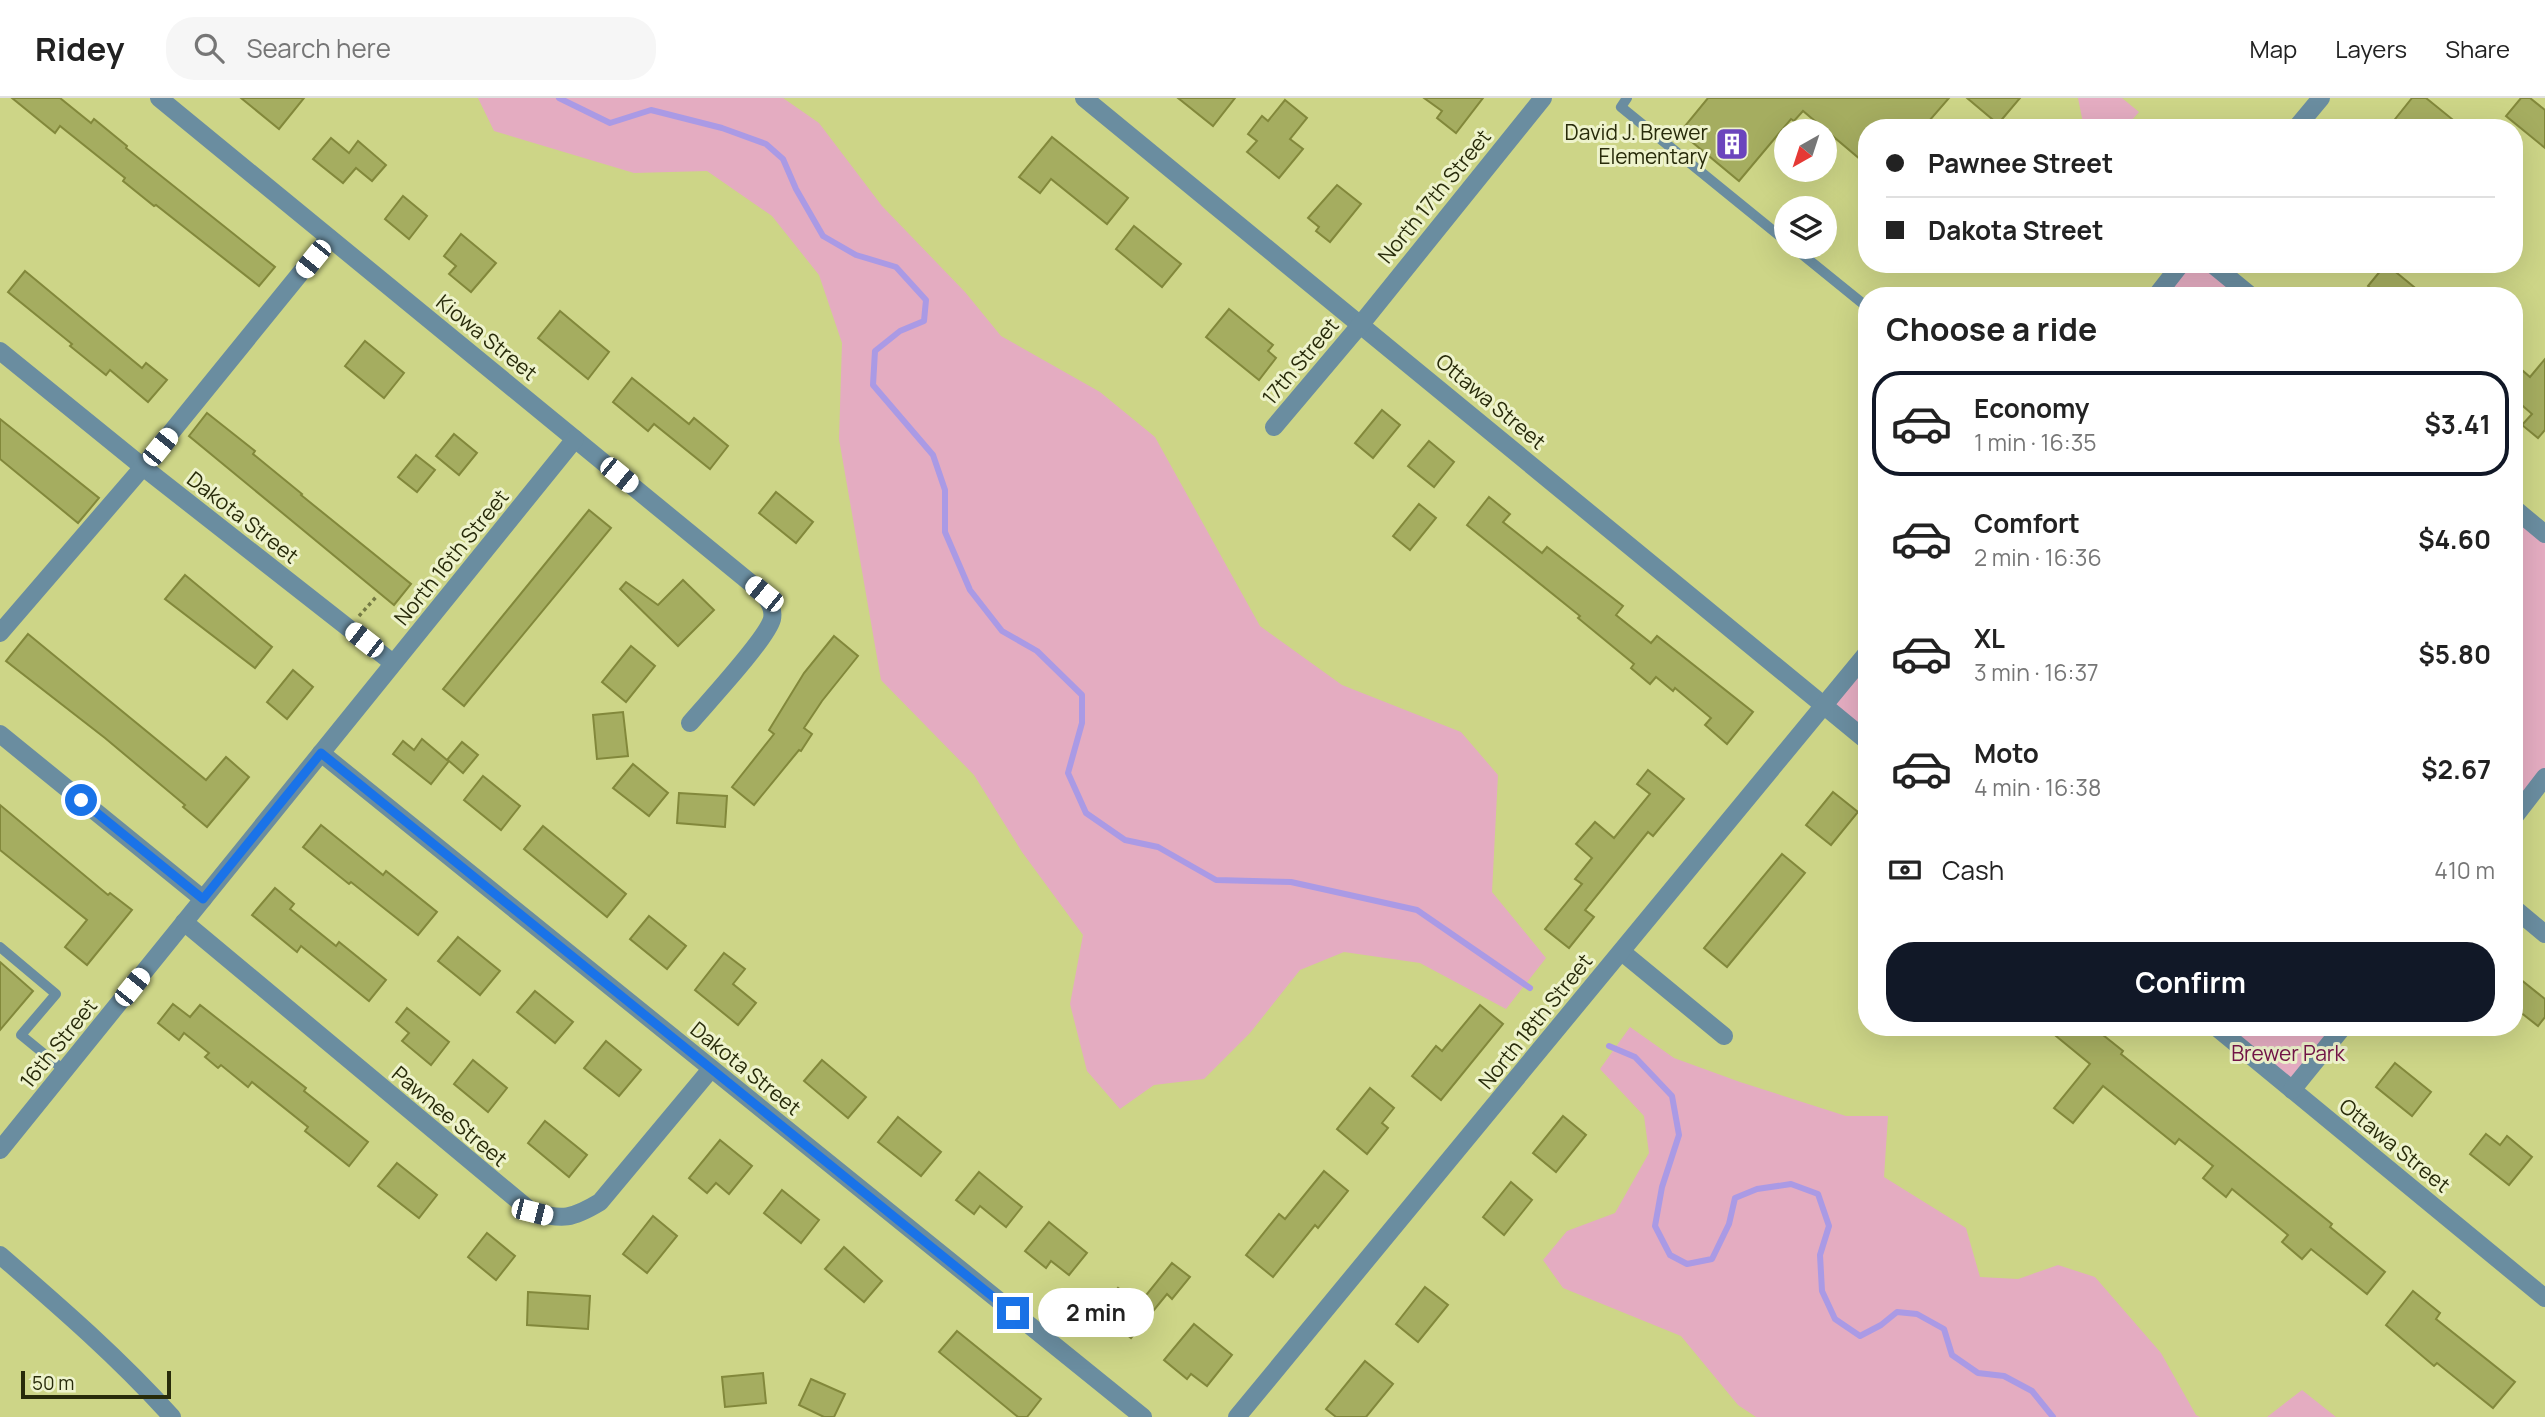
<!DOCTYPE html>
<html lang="en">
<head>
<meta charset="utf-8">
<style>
  :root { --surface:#fff; --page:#f6f6f6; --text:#222; --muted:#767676; --line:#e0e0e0; --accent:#111827 }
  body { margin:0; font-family:Manrope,sans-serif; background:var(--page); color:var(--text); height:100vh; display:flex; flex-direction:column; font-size:26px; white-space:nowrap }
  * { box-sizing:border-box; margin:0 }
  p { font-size:23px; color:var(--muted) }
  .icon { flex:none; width:38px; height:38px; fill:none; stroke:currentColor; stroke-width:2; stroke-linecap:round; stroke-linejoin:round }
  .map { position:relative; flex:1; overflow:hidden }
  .details { position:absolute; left:1858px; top:189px; width:665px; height:749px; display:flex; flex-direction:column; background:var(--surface); border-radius:28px; box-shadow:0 7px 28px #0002 }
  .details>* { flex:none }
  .hud { position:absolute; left:1858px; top:21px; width:665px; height:154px; border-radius:28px; box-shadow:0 7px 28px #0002; display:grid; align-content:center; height:154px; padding:0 28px; background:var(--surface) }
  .needle { width:46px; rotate:219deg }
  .controls { position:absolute; left:1774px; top:21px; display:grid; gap:14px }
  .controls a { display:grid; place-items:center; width:63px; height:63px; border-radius:50%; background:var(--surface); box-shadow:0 7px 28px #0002; font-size:35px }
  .scale { position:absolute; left:21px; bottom:18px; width:150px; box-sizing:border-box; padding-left:7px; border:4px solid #282b0a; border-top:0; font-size:19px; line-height:24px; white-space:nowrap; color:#282b0a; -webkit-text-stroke:5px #eef3cc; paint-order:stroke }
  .end { position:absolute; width:32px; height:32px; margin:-16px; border:9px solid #1a73e8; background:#fff; box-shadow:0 0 0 4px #fff }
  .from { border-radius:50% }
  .bubble { position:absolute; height:49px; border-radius:24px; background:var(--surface); box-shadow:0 7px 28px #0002; font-size:23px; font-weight:700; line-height:49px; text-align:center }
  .car { position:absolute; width:21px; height:42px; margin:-21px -10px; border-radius:9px; box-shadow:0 0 5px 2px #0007; background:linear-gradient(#fff 24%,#345 0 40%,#fff 0 76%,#345 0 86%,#fff 0) }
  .hud b { display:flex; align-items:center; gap:24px; height:66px; font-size:26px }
  .hud b+b { border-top:2px solid var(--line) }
  .hud i { width:18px; height:18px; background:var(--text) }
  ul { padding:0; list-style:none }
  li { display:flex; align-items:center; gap:21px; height:105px; margin:0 14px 10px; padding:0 14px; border:4px solid transparent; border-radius:28px }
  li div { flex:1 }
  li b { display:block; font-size:26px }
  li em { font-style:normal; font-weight:700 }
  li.on { border-color:var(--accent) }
  li>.icon { width:63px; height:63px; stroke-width:1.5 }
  h2 { padding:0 28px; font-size:32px; line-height:84px }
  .pay { display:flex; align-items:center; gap:18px; height:77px; padding:0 28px; font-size:26px }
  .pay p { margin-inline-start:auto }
  .primary-button { display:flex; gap:14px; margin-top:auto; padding:14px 28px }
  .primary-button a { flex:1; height:80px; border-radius:28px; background:var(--accent); color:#fff; font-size:28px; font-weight:700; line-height:80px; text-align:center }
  header { display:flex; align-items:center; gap:42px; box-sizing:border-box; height:98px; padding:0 35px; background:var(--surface); border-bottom:2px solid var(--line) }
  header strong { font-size:33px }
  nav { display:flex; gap:38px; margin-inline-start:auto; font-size:24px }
  .search { width:490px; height:63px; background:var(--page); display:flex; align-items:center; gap:18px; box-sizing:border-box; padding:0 24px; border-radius:28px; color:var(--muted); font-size:26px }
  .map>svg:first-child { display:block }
  .green { fill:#e4acc1 }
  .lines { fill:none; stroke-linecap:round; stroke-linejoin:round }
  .stream { stroke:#aa9ae5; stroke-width:6 }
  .building { fill:#a5ad60; stroke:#82883b; stroke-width:2 }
  .path { stroke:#747a44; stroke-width:3.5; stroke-dasharray:3.5 3.5; stroke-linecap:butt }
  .lane { stroke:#6a8da0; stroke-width:10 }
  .street { stroke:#6a8da0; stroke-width:18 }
  .route { stroke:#1a73e8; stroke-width:9 }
  .labels { text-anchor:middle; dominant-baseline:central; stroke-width:6; stroke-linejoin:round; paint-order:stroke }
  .poi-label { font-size:21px; fill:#282b0a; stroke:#eef3cc; text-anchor:end }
  .street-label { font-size:21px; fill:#282b0a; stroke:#eef3cc }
  .park-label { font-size:21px; fill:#751448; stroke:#eef3cc }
</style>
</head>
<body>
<header>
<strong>Ridey</strong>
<div class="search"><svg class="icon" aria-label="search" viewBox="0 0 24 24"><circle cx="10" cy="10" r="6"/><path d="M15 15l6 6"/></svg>Search here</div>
<nav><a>Map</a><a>Layers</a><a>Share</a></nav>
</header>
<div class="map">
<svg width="2545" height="1319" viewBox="0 0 2545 1319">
  <rect width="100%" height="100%" fill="#cdd587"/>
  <g class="green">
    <path d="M478 0H783L819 25 882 108 965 194 1001 238 1100 294 1155 339 1260 528 1342 587 1461 634 1498 677 1492 794 1546 860 1506 911 1420 865 1344 854 1300 872 1250 935 1204 981 1154 987 1120 1011 1087 973 1070 906 1083 837 1022 754 974 677 881 582 839 341 842 245 819 177 772 118 707 73 634 75 494 33Z"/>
    <path d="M2078 0H2122L2139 14 2125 30H2084Z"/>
    <path d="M2181 166H2212L2251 198H2156Z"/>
    <path d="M2515 411 2545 436V679L2515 718Z"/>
    <path d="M1867 555V643L1824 608Z"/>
    <path d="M1630 929 1674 960 1740 984 1846 1018H1888L1884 1079 1966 1130 1980 1179 2018 1181 2058 1167 2095 1179 2161 1255 2196 1317 2200 1319H1756L1738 1307 1681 1238 1563 1190 1543 1162 1567 1133 1615 1115 1649 1055 1644 1018 1600 971Z"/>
    <path d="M2216 929H2343L2292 992Z"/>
    <path d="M2302 1292 2336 1319H2267Z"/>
  </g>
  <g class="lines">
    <g class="stream">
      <path d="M559 0 610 25 651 12 722 30 766 46 783 61 796 91 823 138 856 157 896 169 926 202 924 223 900 233 875 253 873 287 933 357 945 392V434L970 492 1002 533 1037 553 1082 597V625L1068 675 1086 715 1125 742 1158 749 1216 782 1291 784 1417 812 1530 890"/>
      <path d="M1609 948 1635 959 1672 998 1679 1037 1662 1089 1655 1128 1670 1157 1687 1166 1712 1161 1729 1126 1735 1100 1757 1091 1791 1086 1818 1096 1829 1128 1820 1157 1822 1193 1835 1221 1860 1238 1881 1227 1897 1214 1917 1216 1944 1231 1952 1257 1978 1275 2004 1278 2032 1293 2053 1319"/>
    </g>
  </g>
  <g class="building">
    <path d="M12 0H60L91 25 94 21 127 48 126 50 275 169 259 188 156 107 154 108 123 83 125 80 60 28 55 35Z"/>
    <path d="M241 0H304L279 31Z"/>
    <path d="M1178 0H1235L1213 28Z"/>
    <path d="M1424 0H1483L1456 35 1437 20 1442 13Z"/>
    <path d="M1708 0H1949L1923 30H1867V67L1803 13 1794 23 1791 21 1739 83 1680 34Z"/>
    <path d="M1967 0H2020L1998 26Z"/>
    <path d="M2412 0H2426L2452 21 2444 30H2388Z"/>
    <path d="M2521 0H2530L2545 12V50L2506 18Z"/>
    <path d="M1285 2 1307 20 1290 41 1303 51 1279 80 1247 54 1257 43 1248 36 1262 18 1268 23Z"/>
    <path d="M1052 39 1128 100 1107 126 1051 81 1040 95 1019 79Z"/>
    <path d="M331 40 349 55 358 43 386 67 372 83 356 70 343 85 313 61Z"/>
    <path d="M1337 87 1361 106 1330 144 1316 133 1319 129 1308 120Z"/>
    <path d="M403 98 427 118 409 141 385 121Z"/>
    <path d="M1134 128 1181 166 1162 189 1116 151Z"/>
    <path d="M461 136 496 165 471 194 449 176 456 168 444 158Z"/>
    <path d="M2386 166 2425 198H2379L2368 188Z"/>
    <path d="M25 173 142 270 146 265 167 282 148 304 110 272 106 277 70 248 72 246 8 194Z"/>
    <path d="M1229 211 1273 247 1268 253 1276 260 1259 282 1206 239Z"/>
    <path d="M560 213 609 254 588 281 538 240Z"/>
    <path d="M365 243 404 275 384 300 345 268Z"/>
    <path d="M2545 261V332L2538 340 2522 327 2532 316 2515 301V266L2530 279Z"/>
    <path d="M632 280 689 326 694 320 728 348 710 371 654 326 648 333 613 304Z"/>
    <path d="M1382 312 1400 327 1373 360 1355 345Z"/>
    <path d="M207 315 255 353 253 356 302 396 301 397 411 486 394 507 189 338Z"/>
    <path d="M0 321 99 400 78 425 0 361Z"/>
    <path d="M454 336 477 355 459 377 436 358Z"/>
    <path d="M1429 343 1454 364 1434 389 1408 368Z"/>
    <path d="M416 357 435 372 417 394 398 379Z"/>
    <path d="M776 394 813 424 796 445 759 415Z"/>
    <path d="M1489 399 1510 416 1503 424 1542 455 1547 449 1623 508 1616 517 1651 545 1657 538 1753 614 1727 646 1705 627 1711 620 1675 590 1673 593 1656 579 1650 586 1631 570 1634 566 1578 520 1580 518 1467 427Z"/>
    <path d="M1419 406 1436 420 1410 452 1393 438Z"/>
    <path d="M589 412 611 430 464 608 443 591Z"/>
    <path d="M185 477 272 549 255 570 165 501Z"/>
    <path d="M683 482 714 512 678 548 620 491 626 484 658 507Z"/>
    <path d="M28 536 206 682 226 659 249 679 207 729 183 709 185 707 105 640 6 563Z"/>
    <path d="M834 538 858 558 822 603 804 630 812 636 801 653 799 652 754 707 732 689 774 636 769 632 804 575Z"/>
    <path d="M631 548 655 568 626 604 602 584Z"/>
    <path d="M293 572 313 589 287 621 267 604Z"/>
    <path d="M623 614 628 658 597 661 593 617Z"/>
    <path d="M422 641 447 662 462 644 478 657 463 675 449 663 431 686 393 656 403 643 414 652Z"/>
    <path d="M633 666 668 695 649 718 613 690Z"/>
    <path d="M1648 672 1684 701 1653 738 1648 734 1585 812 1594 819 1569 850 1545 831 1582 786 1575 781 1592 760 1576 746 1595 724 1614 740 1650 696 1637 686Z"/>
    <path d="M483 678 520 708 501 732 464 702Z"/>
    <path d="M1833 694 1858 714 1831 747 1806 727Z"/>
    <path d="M679 695 727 698 725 729 677 725Z"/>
    <path d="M0 707 108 797 110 795 132 812 87 867 65 849 87 822 0 752Z"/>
    <path d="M321 727 383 777 386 773 437 814 418 837 351 784 349 786 303 749Z"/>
    <path d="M543 728 626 796 607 819 524 751Z"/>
    <path d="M1782 756 1805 775 1727 869 1704 850Z"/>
    <path d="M275 790 294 806 290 811 336 848 339 844 386 882 369 903 301 848 297 854 252 817Z"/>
    <path d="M649 818 686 848 667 871 630 841Z"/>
    <path d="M458 839 500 873 480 897 438 863Z"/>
    <path d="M724 855 745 871 733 886 756 905 738 927 695 892Z"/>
    <path d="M0 864 33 893 0 932Z"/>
    <path d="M2515 877 2545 901V919L2538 928 2515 910Z"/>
    <path d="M535 893 573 924 555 945 517 914Z"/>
    <path d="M173 906 190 919 200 907 306 990 304 993 368 1044 349 1068 305 1033 308 1029 252 984 248 989 221 967 218 970 205 959 209 955 184 935 179 942 158 925Z"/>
    <path d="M1480 907 1503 926 1441 1002 1412 978 1436 948 1442 953Z"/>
    <path d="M407 910 449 944 431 967 402 943 409 935 396 924Z"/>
    <path d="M2045 929H2093L2123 953 2121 956 2275 1080 2332 1126 2330 1129 2385 1174 2367 1196 2311 1151 2302 1161 2282 1144 2288 1137 2232 1091 2226 1099 2203 1080 2213 1068 2179 1041 2175 1046 2103 988 2073 1025 2054 1010 2090 966Z"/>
    <path d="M606 943 641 972 619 998 584 970Z"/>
    <path d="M473 962 507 990 488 1014 454 986Z"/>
    <path d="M822 962 866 999 848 1020 804 983Z"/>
    <path d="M2395 965 2431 994 2412 1018 2376 989Z"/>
    <path d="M1370 990 1394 1010 1382 1025 1388 1030 1367 1056 1337 1031Z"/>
    <path d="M1563 1018 1586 1037 1556 1074 1533 1055Z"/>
    <path d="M898 1019 941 1054 921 1078 878 1044Z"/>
    <path d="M545 1023 587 1057 569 1079 528 1045Z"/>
    <path d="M2486 1036 2500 1047 2507 1038 2532 1059 2509 1087 2470 1056Z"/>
    <path d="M720 1042 752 1068 729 1096 716 1085 707 1095 689 1080Z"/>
    <path d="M397 1065 437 1097 419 1120 378 1088Z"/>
    <path d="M1324 1073 1348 1093 1318 1130 1315 1127 1273 1179 1246 1157 1279 1116 1285 1121Z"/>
    <path d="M979 1074 1022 1109 1006 1129 980 1108 974 1116 956 1102Z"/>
    <path d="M1511 1084 1532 1102 1504 1137 1483 1119Z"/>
    <path d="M782 1092 819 1122 801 1145 764 1115Z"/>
    <path d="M653 1118 677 1138 647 1175 623 1156Z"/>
    <path d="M1049 1124 1087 1155 1069 1177 1051 1163 1046 1170 1025 1153Z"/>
    <path d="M487 1135 515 1158 496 1182 468 1159Z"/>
    <path d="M844 1149 882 1183 864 1204 825 1171Z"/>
    <path d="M1172 1165 1190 1179 1172 1201 1167 1196 1131 1240 1099 1213 1118 1190 1139 1206Z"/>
    <path d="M1425 1189 1448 1207 1418 1244 1396 1226Z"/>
    <path d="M2413 1193 2440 1215 2436 1221 2515 1284 2493 1310 2437 1265 2434 1268 2386 1227Z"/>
    <path d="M528 1194 590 1198 588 1231 527 1227Z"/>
    <path d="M1194 1226 1232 1257 1207 1288 1191 1276 1187 1281 1164 1262Z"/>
    <path d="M957 1233 1041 1301 1027 1319H1018L939 1254Z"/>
    <path d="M1365 1263 1393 1286 1366 1319H1336L1326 1311Z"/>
    <path d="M763 1275 766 1305 725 1309 722 1279Z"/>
    <path d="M811 1281 845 1296 834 1319H824L799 1307Z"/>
  </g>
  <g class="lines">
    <path class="path" d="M359 518 377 498"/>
    <g class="lane">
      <path d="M1627 0 1621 9 1787 144"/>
      <path d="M1793 149 1867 209"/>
      <path d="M0 849 56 896 21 937 65 973"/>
    </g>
    <g class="street">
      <path d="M159 0 764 496C769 504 774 511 772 521 767 541 706 606 690 625"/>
      <path d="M1084 0 1867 643"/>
      <path d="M2296 30 2321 0"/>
      <path d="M2212 166 2251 198"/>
      <path d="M2156 198 2181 166"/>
      <path d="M0 253 143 369 393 565"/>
      <path d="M1274 329 1361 226 1543 0"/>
      <path d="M2515 411 2545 436"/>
      <path d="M0 535 143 369 329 140"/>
      <path d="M0 636 203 801"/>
      <path d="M321 655 1143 1319"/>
      <path d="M2515 718 2545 679"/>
      <path d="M2515 811 2545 836"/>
      <path d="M184 824 532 1114C563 1122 572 1121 600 1104L711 971"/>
      <path d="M1622 854 1724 938"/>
      <path d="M2216 929 2545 1200"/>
      <path d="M2292 992 2343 929"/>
      <path d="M0 1052 575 341"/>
      <path d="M0 1157C60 1209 119 1260 172 1319"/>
      <path d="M1237 1319 1867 555"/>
    </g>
  </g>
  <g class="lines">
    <path class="route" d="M81 702 203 801 321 655 1013 1215"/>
  </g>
  <defs>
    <symbol id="building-square" viewBox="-11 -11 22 22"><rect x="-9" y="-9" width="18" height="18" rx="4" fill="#6b45bd" stroke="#eef3cc"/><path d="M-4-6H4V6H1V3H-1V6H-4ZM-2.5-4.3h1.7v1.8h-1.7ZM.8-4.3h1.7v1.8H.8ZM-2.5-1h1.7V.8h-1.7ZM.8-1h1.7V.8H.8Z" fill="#fff"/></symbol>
  </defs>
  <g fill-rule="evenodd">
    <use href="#building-square" x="1713" y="27" width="38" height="38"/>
  </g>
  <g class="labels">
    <g class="poi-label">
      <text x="1708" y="34">David J. Brewer<tspan x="1708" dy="24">Elementary</tspan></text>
    </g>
    <g class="street-label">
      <text transform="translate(1434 98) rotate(-51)">North 17th Street</text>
      <text transform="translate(487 239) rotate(39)">Kiowa Street</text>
      <text transform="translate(1300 263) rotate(-50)">17th Street</text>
      <text transform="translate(1491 303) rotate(40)">Ottawa Street</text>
      <text transform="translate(243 419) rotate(38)">Dakota Street</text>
      <text transform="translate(451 459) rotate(-51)">North 16th Street</text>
      <text transform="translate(1535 923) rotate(-51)">North 18th Street</text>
      <text transform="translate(58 945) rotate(-51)">16th Street</text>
      <text transform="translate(746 970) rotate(39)">Dakota Street</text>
      <text transform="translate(450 1018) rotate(40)">Pawnee Street</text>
      <text transform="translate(2395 1047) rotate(39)">Ottawa Street</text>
    </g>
    <g class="park-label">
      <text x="2288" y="955">Brewer Park</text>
    </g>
  </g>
</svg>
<div class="controls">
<a><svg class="needle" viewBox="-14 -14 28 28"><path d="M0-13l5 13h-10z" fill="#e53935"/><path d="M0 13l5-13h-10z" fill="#767676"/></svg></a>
<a><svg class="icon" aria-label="layers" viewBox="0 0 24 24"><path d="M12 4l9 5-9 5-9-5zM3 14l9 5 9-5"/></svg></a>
</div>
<div class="scale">50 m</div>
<i class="end from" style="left:81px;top:702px"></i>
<i class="end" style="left:1013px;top:1215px"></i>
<div class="bubble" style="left:1038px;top:1190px;width:116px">2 min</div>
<i class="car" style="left:313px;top:161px;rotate:219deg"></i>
<i class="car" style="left:160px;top:349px;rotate:39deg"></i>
<i class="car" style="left:619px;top:377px;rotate:129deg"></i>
<i class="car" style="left:764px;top:496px;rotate:309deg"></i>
<i class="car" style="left:364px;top:542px;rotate:308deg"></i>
<i class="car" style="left:132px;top:889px;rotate:39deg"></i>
<i class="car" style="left:532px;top:1114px;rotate:104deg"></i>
<div class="hud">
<b><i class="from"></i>Pawnee Street</b>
<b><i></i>Dakota Street</b>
</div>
<section class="details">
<h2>Choose a ride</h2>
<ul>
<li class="on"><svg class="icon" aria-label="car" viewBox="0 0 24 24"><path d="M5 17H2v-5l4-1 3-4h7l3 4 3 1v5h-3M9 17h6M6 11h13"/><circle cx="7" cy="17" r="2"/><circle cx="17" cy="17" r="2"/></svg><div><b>Economy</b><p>1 min · 16:35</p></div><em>$3.41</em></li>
<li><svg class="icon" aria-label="car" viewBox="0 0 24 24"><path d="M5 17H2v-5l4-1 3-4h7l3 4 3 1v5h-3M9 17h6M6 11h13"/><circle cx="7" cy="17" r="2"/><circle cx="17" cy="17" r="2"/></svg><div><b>Comfort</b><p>2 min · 16:36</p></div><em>$4.60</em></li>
<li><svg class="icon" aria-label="car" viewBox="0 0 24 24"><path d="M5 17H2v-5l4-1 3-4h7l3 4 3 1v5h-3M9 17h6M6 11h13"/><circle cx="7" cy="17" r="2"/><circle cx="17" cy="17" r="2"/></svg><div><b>XL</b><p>3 min · 16:37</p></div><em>$5.80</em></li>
<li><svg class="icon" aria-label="car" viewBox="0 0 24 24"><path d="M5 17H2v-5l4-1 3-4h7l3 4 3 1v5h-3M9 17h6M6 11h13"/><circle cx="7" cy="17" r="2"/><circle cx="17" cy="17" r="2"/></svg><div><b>Moto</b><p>4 min · 16:38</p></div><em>$2.67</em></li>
</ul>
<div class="pay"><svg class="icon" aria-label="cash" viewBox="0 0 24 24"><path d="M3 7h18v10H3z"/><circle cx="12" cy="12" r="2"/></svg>Cash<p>410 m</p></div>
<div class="primary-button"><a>Confirm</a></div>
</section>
</div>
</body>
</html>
